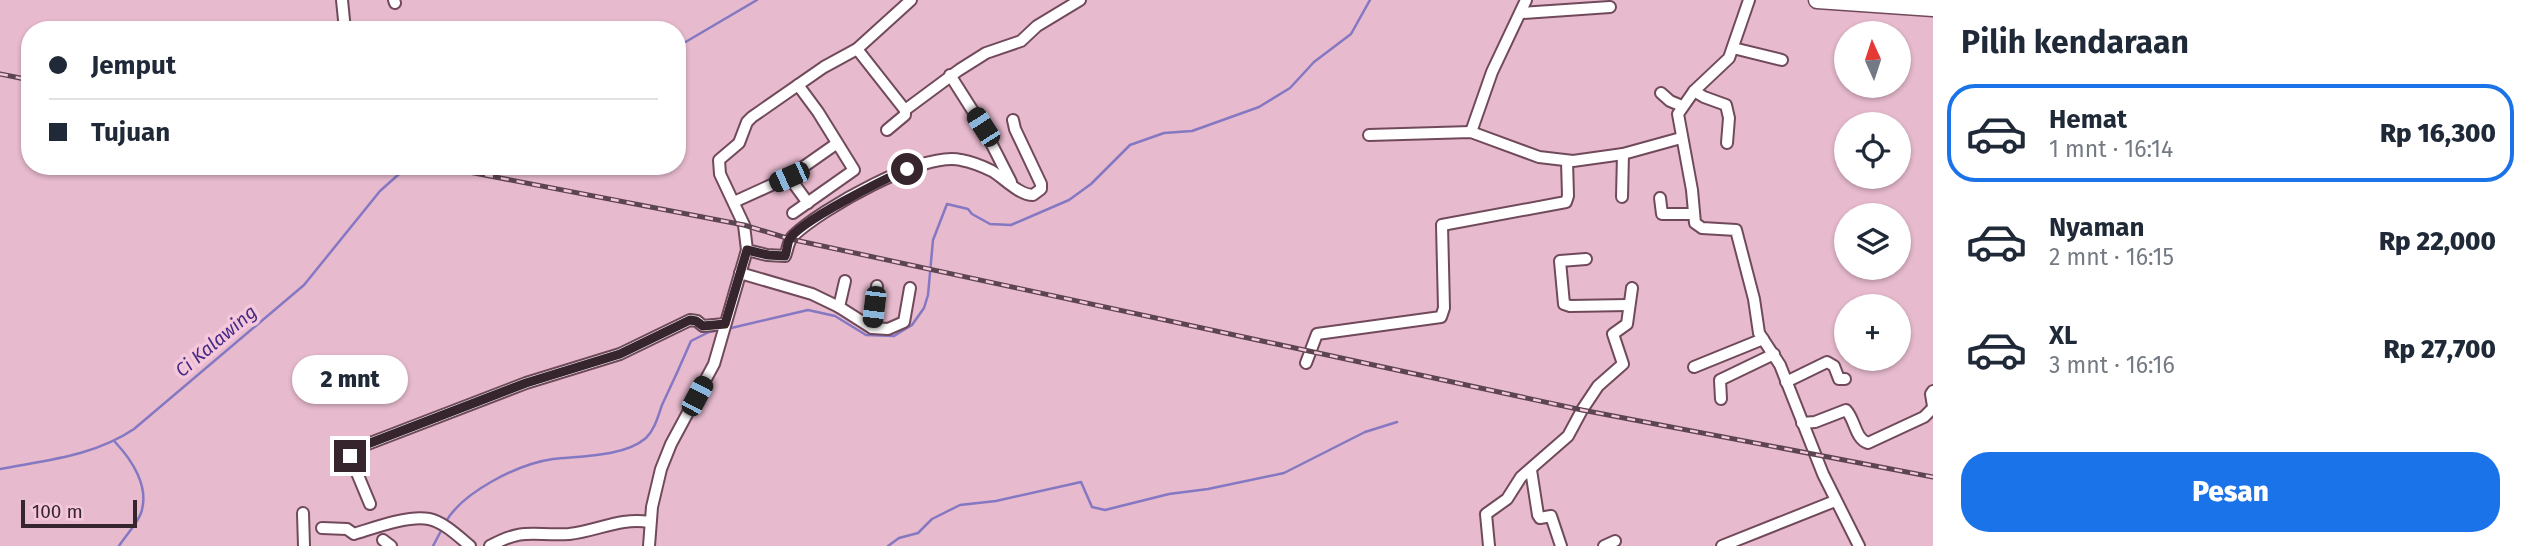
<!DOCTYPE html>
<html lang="id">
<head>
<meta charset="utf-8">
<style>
  :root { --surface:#fff; --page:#f2f2f3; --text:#1f2937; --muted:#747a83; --line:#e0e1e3; --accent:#1a73e8 }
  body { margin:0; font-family:"Fira Sans",sans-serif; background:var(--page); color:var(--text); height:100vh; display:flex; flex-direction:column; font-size:26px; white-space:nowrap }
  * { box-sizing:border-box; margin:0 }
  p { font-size:23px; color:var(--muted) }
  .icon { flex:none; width:38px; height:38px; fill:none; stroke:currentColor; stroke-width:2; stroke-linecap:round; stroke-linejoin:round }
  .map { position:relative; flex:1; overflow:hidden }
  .sheet { display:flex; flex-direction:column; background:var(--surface); width:595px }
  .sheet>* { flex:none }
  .banner { position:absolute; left:21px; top:21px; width:665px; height:154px; border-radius:28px; box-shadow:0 2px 5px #0004; display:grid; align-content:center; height:154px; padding:0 28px; background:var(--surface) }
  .needle { width:46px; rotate:357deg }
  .controls { position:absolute; left:1834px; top:21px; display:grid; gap:14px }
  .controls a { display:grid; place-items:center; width:77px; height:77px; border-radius:50%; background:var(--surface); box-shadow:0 2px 5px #0004; font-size:35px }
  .scale { position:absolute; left:21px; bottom:18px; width:116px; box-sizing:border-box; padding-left:7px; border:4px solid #36252d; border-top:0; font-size:19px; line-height:24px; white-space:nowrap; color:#36252d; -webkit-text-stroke:5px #f5c7db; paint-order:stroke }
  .end { position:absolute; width:32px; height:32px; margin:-16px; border:9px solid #36252d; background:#fff; box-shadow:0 0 0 4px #fff }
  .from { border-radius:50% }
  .bubble { position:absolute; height:49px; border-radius:24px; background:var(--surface); box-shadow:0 2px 5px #0004; font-size:23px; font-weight:800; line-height:49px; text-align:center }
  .car { position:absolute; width:21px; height:42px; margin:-21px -10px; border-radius:9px; box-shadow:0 0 5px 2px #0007; background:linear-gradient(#222 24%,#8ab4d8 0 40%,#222 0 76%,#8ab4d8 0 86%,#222 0) }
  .banner b { display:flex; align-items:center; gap:24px; height:66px; font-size:26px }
  .banner b+b { border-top:2px solid var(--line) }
  .banner i { width:18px; height:18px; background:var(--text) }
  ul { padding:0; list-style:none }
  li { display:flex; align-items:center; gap:21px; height:98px; margin:0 14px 10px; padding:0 14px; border:4px solid transparent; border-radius:28px }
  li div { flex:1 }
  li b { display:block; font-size:26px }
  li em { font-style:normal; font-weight:800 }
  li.selected { border-color:var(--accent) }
  li>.icon { width:63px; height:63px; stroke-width:1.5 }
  h2 { padding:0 28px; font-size:32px; line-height:84px }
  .action { display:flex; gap:14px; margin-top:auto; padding:14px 28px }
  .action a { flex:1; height:80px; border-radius:28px; background:var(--accent); color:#fff; font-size:28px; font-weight:800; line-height:80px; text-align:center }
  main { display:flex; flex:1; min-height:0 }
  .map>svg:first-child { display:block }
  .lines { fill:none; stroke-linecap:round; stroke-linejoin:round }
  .stream { stroke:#8578c2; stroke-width:2.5 }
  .minor-casing { stroke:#704a5b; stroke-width:14 }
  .highway-casing { stroke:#704a5b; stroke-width:19 }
  .minor { stroke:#fff; stroke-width:10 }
  .highway { stroke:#fff; stroke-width:16 }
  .rail-casing { stroke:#5c4550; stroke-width:5 }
  .rail { stroke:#f5c7db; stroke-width:2.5; stroke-dasharray:8; stroke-linecap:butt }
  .route { stroke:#36252d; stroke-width:9 }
  .labels { text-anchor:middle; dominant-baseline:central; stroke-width:7; stroke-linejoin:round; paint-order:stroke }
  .water-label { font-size:19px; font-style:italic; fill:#452c85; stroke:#f5c7db }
</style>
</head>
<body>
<main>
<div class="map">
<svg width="1933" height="546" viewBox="0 0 1933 546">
  <rect width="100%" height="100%" fill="#e7bace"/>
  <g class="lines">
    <g class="stream">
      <path d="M677 47 757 0"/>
      <path d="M727 329 808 310 835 316 866 335 894 336 912 325 924 308 928 295 933 240 947 204 968 209 972 214 990 224 1011 225 1069 200 1091 184 1130 145 1164 133 1192 131 1206 126 1259 107 1290 88 1314 62 1351 34 1370 0"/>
      <path d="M115 442C132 460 150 487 141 513 137 524 126 535 119 546"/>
      <path d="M0 469C47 460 94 456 134 429L304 285 380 191 408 166"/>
      <path d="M445 523C462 492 518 464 553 459 580 456 624 457 646 438 655 429 658 416 662 405 672 384 682 362 691 341L709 332 720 330"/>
      <path d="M433 546 442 529"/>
      <path d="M888 546 899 538 918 533 932 519 960 505 996 501 1081 482 1092 507 1105 510 1169 494 1208 489 1284 473 1365 432 1397 422"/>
    </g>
    <defs>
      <g id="minor">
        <path d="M342 0 345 30"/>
        <path d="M394 0 395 3"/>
        <path d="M1749 0 1729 58 1694 91 1678 114 1692 190 1695 223 1702 228 1736 230 1754 299 1759 333 1780 365 1823 474 1859 546"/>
        <path d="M1522 13 1610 7"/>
        <path d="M1733 48 1782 60"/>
        <path d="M857 49 905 110"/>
        <path d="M950 75 983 127 1011 182"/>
        <path d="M1694 91 1704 97 1726 105 1729 118 1727 143"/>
        <path d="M1661 93 1670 101 1682 106"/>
        <path d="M887 130 905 115V110L959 70 986 53 1021 41 1037 26 1080 0"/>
        <path d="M1471 132 1492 72 1526 0"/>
        <path d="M1369 135 1471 132 1539 157 1573 161 1623 154 1681 138"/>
        <path d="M1622 197 1623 154"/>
        <path d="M1660 198 1662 214H1694"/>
        <path d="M734 202 789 177"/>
        <path d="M808 203 789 177 836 144"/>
        <path d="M793 213 854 170 818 112 798 85"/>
        <path d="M747 250 767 255 785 256C788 249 788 241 793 236 821 209 923 151 961 160 972 162 982 166 992 171 1004 178 1019 195 1033 195L1041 189V184L1015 129 1013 120"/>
        <path d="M1586 259 1560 261 1564 304 1570 306 1628 305"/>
        <path d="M740 273 812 294 839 307 872 328 888 329 904 322 910 288"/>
        <path d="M839 307 845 281"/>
        <path d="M872 328 877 286"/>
        <path d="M1306 363 1317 334 1441 317 1444 308 1442 225 1566 202 1568 196 1567 161"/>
        <path d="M1694 367 1763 339"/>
        <path d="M1786 382 1827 362 1834 366 1839 379H1845"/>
        <path d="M1933 391 1931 394 1933 406"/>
        <path d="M1721 399 1720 380 1774 354"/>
        <path d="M1802 423 1815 422 1846 410C1855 419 1855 439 1868 443L1924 417 1933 408"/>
        <path d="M1531 470 1538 515 1540 518 1551 516 1561 546"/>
        <path d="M370 504 350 456 352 450 526 383 620 354 690 320 697 321 703 326 725 324"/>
        <path d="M303 513 304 546"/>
        <path d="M322 528 347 529 354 534C374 528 408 515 429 519 444 522 459 537 470 546"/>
        <path d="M383 540 391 546"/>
        <path d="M490 546C525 527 533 536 569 534 597 531 621 517 649 522"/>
        <path d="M649 546 652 507 661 469 671 444 714 364 747 250 744 225 720 174 719 160 739 143 747 122 752 117 824 67 857 49 911 0"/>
        <path d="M1489 546 1486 514 1507 499 1521 477 1568 436 1582 410 1598 386 1623 364 1613 334 1627 324 1632 288"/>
        <path d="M1604 546 1615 541"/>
        <path d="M1722 546 1835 501"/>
      </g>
      <path id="highway" d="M1817 0 1933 8"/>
    </defs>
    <use href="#minor" class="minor-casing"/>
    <use href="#highway" class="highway-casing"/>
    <use href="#minor" class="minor"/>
    <use href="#highway" class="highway"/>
    <defs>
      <g id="rail">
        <path d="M0 74 30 80"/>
        <path d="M438 166 744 225 790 239 1582 410 1933 477"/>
      </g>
    </defs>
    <use href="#rail" class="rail-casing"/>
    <use href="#rail" class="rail"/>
  </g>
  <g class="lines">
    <path class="route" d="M350 456 352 450 526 383 620 354 690 320 696 321 703 326 725 324 747 250 768 255 785 256C787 251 787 245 789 240 798 222 885 179 907 169"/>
  </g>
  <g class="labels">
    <g class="water-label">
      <text transform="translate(216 341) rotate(-40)">Ci Kalawing</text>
    </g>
  </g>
</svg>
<div class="controls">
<a><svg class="needle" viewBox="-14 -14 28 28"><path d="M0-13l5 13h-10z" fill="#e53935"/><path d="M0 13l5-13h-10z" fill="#747a83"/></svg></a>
<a><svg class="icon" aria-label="locate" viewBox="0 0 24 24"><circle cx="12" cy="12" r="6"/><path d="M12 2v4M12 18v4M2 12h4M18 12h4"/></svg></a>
<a><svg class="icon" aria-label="layers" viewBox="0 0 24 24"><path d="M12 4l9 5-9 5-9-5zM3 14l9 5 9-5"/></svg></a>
<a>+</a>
</div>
<div class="scale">100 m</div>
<i class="end from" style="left:907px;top:169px"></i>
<i class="end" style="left:350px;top:456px"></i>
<div class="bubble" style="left:292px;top:355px;width:116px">2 mnt</div>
<i class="car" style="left:983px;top:127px;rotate:327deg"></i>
<i class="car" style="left:789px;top:177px;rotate:246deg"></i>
<i class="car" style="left:874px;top:307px;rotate:187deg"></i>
<i class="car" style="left:697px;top:396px;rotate:28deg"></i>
<div class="banner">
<b><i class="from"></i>Jemput</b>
<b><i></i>Tujuan</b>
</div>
</div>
<section class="sheet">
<h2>Pilih kendaraan</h2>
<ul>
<li class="selected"><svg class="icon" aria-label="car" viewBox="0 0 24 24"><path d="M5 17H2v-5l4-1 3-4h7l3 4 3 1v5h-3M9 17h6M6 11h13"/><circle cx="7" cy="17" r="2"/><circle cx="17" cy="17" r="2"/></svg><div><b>Hemat</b><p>1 mnt · 16:14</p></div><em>Rp 16,300</em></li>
<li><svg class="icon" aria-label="car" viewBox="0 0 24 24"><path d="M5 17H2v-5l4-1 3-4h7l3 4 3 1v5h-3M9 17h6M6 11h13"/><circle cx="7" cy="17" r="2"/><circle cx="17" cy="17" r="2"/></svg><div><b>Nyaman</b><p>2 mnt · 16:15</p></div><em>Rp 22,000</em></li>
<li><svg class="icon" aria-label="car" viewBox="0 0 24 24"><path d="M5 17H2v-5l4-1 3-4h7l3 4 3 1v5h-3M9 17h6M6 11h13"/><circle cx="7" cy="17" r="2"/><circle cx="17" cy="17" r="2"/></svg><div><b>XL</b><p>3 mnt · 16:16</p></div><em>Rp 27,700</em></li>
</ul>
<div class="action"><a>Pesan</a></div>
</section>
</main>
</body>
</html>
